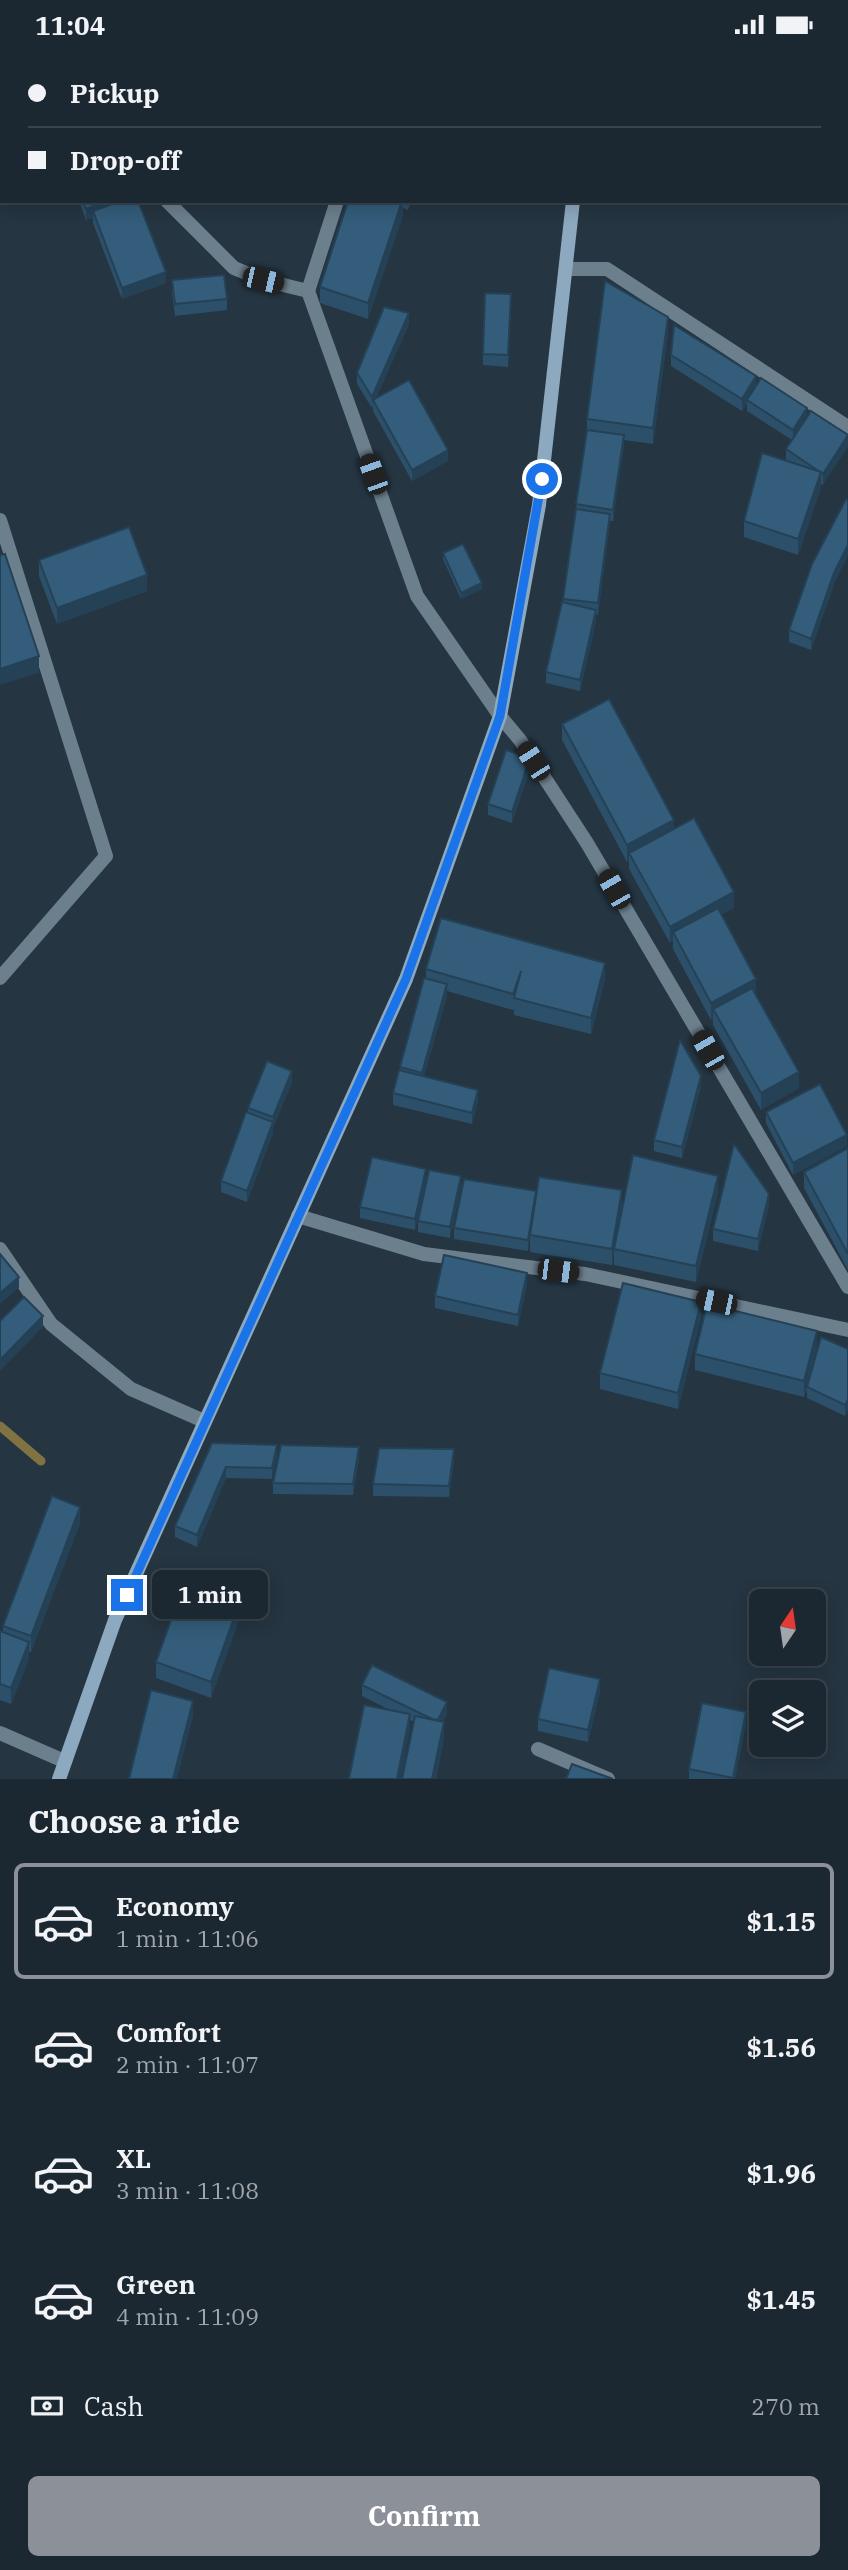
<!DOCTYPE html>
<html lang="en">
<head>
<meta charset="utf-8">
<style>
  :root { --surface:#1c2831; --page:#29343d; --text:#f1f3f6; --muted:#a0a6ab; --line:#3a444d; --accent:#8c9099 }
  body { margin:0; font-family:"IBM Plex Serif",serif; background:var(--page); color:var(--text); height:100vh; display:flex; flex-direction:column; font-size:26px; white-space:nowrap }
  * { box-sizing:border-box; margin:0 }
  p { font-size:23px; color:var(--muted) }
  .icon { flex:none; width:38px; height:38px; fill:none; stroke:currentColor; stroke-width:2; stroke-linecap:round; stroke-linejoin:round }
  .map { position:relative; height:1730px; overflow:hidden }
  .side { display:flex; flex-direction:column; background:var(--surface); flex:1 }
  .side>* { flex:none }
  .hud { position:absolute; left:0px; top:0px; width:849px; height:154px; box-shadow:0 4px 18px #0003,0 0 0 2px var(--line); display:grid; align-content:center; height:154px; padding:0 28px; background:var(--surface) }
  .needle { width:46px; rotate:13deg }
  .controls { position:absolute; left:749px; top:1540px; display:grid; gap:14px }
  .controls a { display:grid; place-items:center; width:77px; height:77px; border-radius:10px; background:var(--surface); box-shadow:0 4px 18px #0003,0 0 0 2px var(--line); font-size:35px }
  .end { position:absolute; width:32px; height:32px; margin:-16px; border:9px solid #1a73e8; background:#fff; box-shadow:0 0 0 4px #fff }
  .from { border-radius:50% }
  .bubble { position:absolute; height:49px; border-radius:10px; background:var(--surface); box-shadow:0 4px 18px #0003,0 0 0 2px var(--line); font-size:23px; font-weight:700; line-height:49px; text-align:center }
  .car { position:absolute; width:21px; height:42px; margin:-21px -10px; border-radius:9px; box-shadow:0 0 5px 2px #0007; background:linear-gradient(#222 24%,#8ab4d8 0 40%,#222 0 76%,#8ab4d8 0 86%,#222 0) }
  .hud b { display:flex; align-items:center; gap:24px; height:66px; font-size:26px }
  .hud b+b { border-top:2px solid var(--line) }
  .hud i { width:18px; height:18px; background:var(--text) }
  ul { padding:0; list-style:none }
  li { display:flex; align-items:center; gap:21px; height:116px; margin:0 14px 10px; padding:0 14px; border:4px solid transparent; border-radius:10px }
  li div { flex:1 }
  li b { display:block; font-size:26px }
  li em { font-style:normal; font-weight:700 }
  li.selected { border-color:var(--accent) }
  li>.icon { width:63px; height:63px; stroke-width:1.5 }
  h2 { padding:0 28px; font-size:32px; line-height:84px }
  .pay { display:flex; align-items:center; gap:18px; height:77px; padding:0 28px; font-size:26px }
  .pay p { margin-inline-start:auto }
  .button { display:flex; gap:14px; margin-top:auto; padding:14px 28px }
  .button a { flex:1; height:80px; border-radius:10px; background:var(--accent); color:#fff; font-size:28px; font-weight:700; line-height:80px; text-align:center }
  .status { display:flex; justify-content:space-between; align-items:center; height:49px; padding:0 35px; background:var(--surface); direction:ltr }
  .status svg { height:19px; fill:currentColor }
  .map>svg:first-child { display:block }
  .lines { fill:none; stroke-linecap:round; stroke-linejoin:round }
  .stream { stroke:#817242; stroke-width:9 }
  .minor { stroke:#6c7f8d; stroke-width:14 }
  .secondary { stroke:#8ca9c0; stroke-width:14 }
  .wall { fill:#2c506a }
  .shaded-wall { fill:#244156 }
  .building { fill:#335d7b; stroke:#244156; stroke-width:2 }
  .route { stroke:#1a73e8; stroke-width:9 }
</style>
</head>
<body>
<div class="status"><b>11:04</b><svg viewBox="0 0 49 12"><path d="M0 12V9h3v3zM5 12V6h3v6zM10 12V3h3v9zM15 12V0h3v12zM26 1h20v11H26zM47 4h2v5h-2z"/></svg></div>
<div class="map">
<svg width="848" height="1730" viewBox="0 0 848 1730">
  <rect width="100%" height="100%" fill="#253541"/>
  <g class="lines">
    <path class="stream" d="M0 1377 41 1412"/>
    <g class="minor">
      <path d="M63 0 64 2"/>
      <path d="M386 2V0"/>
      <path d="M167 152 234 219 263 231 308 242 417 547 500 667 520 691 587 794 848 1238"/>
      <path d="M566 220H607L848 378"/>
      <path d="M308 242 337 152"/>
      <path d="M0 471 106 807 0 929"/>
      <path d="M298 1167 424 1205 585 1225 848 1281"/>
      <path d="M0 1200 51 1275 131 1340 204 1372"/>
      <path d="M0 1684 64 1712"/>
      <path d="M538 1700 608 1730"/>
    </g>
    <g class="secondary">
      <path d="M588 2V0"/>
      <path d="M59 1730 115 1571 406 930 500 667 539 456 573 152"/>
    </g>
  </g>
  <g class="wall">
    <path d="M79 152H138L166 234 122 250 93 174V169L86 171Z"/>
    <path d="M348 152H411L408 161 403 159V166L368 270 320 254V238Z"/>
    <path d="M172 231 227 250V261L175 267 172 243Z"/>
    <path d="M511 257 508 318 483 316V305Z"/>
    <path d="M409 275 376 349 448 412 412 432 373 362V356L372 359 357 335V324Z"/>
    <path d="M668 284 653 395 624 391 613 472H610L598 566 596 565V572L580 642 546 634V623L563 553 587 381V370Z"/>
    <path d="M671 306 756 336 807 367 848 386 823 436 821 435V439L798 506 744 488V472L786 412V400L792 391 747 362V354L742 362 671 317Z"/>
    <path d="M443 504 482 540 461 550 443 510Z"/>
    <path d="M39 511 147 542 57 575 39 527Z"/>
    <path d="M834 535 811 601 789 593V581Z"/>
    <path d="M562 675 674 780 734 859 721 866 756 945 799 1039 761 1061 713 976V969L711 971 673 900V892L670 894 629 820V811L627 813 562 691Z"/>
    <path d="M530 720 512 774 488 766V755Z"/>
    <path d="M426 920 605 930 591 985 514 966V960L513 961 447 942V947L424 1027 478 1052 472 1075 393 1056V1044L426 930Z"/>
    <path d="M292 1033 273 1079V1084L247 1153 221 1143V1132L248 1064V1059Z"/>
    <path d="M701 1038 682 1109 654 1102V1091Z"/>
    <path d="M766 1063 847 1097 793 1126 766 1074Z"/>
    <path d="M848 1099V1221L804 1139V1123Z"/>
    <path d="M426 1131 415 1181 360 1169V1158Z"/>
    <path d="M461 1138 450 1189 418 1183V1172Z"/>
    <path d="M718 1143 696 1233 614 1216V1204L612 1216 530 1203V1188L528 1202 454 1190V1179L536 1150 622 1157 618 1181Z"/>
    <path d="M769 1156 758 1202 713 1192V1180Z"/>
    <path d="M527 1235 518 1277 435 1259V1247Z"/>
    <path d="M701 1269 678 1360 600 1340V1324Z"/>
    <path d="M817 1298 811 1324 848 1300 845 1367 807 1349V1340L804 1348 695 1321V1305Z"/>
    <path d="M212 1394 277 1407 272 1430 226 1429 197 1498 175 1488V1477Z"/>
    <path d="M359 1409 353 1446 273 1445V1434Z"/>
    <path d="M454 1411 449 1448 373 1447V1435Z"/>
    <path d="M80 1474 31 1603H29V1610L11 1655 0 1651V1582L3 1583V1577Z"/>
    <path d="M240 1568 211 1649 156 1629V1613Z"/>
    <path d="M362 1636 447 1665 443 1672 444 1689 436 1730H402L414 1673 410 1671V1681L390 1661 362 1647Z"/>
    <path d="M600 1642 588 1693 538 1682V1670Z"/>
    <path d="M746 1674 735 1730H689V1720Z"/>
  </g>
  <g class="shaded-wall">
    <path d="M84 0H104L100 2H84Z"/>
    <path d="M2 127V138L0 139V128Z"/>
    <path d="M106 152H122L93 162V169L86 171V160Z"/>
    <path d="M402 152 403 166 368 270V254Z"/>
    <path d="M166 223V234L122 250V239Z"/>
    <path d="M409 264V275L374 353 373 351 372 359V348Z"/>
    <path d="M668 268V284L653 395V379Z"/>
    <path d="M756 327V338L747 351V354L742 362V350Z"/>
    <path d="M807 359V371L793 392V381Z"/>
    <path d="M624 386V398L613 472V461Z"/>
    <path d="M848 387V398L823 436V425Z"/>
    <path d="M448 401V412L412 432V421Z"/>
    <path d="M821 423V439L798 506V490Z"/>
    <path d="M610 465V476L598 566V554Z"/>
    <path d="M848 496V507L834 535 811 601V590L834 524Z"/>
    <path d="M147 526V542L57 575V559Z"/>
    <path d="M482 534V540L461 550V544Z"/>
    <path d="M596 561V572L580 642V631Z"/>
    <path d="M39 607V624L0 636V620Z"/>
    <path d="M530 709V720L512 774V763Z"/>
    <path d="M674 771V788L629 804V811L627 813V796Z"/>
    <path d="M734 843V859L676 890 673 883V892L670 894V878Z"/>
    <path d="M605 914V930L591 985V969Z"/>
    <path d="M756 930V947L713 960V969L711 971V954Z"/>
    <path d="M447 935V947L422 1035V1024Z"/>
    <path d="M292 1022V1033L273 1079V1068Z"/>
    <path d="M799 1023V1039L761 1061V1044Z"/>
    <path d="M701 1027V1038L682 1109V1098Z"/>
    <path d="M478 1041V1052L472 1075V1064Z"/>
    <path d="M273 1073V1084L247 1153V1142Z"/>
    <path d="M847 1086V1097L793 1126V1114Z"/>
    <path d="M426 1120V1131L415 1181V1170Z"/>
    <path d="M461 1127V1138L450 1189V1178Z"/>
    <path d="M718 1127V1143L696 1233V1217Z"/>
    <path d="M622 1141V1157L612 1216V1200Z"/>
    <path d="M536 1142V1153L528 1202V1191Z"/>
    <path d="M769 1145V1156L758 1202V1190Z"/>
    <path d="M527 1224V1235L518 1277V1266Z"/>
    <path d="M19 1228V1239L0 1255V1244Z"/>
    <path d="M701 1253V1269L678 1360V1344Z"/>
    <path d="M43 1267V1278L0 1322V1311Z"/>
    <path d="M817 1282V1298L804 1348V1332Z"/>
    <path d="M848 1351V1362L845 1367V1356Z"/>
    <path d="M277 1396V1407L272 1430V1419Z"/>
    <path d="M359 1398V1409L353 1446V1435Z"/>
    <path d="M454 1400V1411L449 1448V1437Z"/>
    <path d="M226 1418V1429L197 1498V1486Z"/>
    <path d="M80 1458V1474L31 1603V1587Z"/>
    <path d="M240 1552V1568L211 1649V1633Z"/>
    <path d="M29 1593V1610L11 1655V1639Z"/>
    <path d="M600 1630V1642L588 1693V1681Z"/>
    <path d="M193 1652V1668L177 1730H173Z"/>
    <path d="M447 1653V1665L438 1684V1673Z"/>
    <path d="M746 1663V1674L735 1730H733Z"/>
    <path d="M410 1665V1681L401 1730H397Z"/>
    <path d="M444 1673V1689L436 1730H432Z"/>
  </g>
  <g class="building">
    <rect x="396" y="0" width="56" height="2"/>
    <path d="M2 87V127L0 128V88Z"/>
    <path d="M83 152H106L86 160Z"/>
    <path d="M120 152H138L166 223 122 239 93 162Z"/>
    <path d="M348 152H402L368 254 320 238Z"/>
    <path d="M224 226 227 250 175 255 172 231Z"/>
    <path d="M605 232 668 268 653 379 587 370Z"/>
    <path d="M485 244 511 245 508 306 483 305Z"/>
    <path d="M384 258 409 264 372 348 357 324Z"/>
    <path d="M674 276 756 327 742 350 671 306Z"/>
    <path d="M761 329 807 359 793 381 747 351Z"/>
    <path d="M409 331 448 401 412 421 373 351Z"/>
    <path d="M811 362 848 386 823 425 786 400Z"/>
    <path d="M587 381 624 386 613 461 576 455Z"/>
    <path d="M762 404 821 423 798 490 744 472Z"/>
    <path d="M846 450 848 451V496L834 524 811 590 789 581 812 515Z"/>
    <path d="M576 460 610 465 598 554 563 550Z"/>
    <path d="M129 478 147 526 57 559 39 511Z"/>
    <path d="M463 495 482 534 461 544 443 504Z"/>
    <path d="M5 505 39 607 0 620V506Z"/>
    <path d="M562 553 596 561 580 631 546 623Z"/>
    <path d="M609 650 674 771 627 796 562 675Z"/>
    <path d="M506 701 530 709 512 763 488 755Z"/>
    <path d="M694 769 734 843 670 878 629 804Z"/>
    <path d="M718 859 756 930 711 954 673 883Z"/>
    <path d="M441 869 605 914 591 969 514 949 521 922 513 945 426 920Z"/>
    <path d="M424 929 447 935 422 1024 400 1018Z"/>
    <path d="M752 939 799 1023 761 1044 713 960Z"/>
    <path d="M680 991 701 1027 682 1098 654 1091Z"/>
    <path d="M267 1012 292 1022 273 1068 248 1059Z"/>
    <path d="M399 1021 478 1041 472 1064 393 1044Z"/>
    <path d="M820 1035 847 1086 793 1114 766 1063Z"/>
    <path d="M246 1063 273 1073 247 1142 221 1132Z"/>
    <path d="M734 1095 769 1145 758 1190 713 1180Z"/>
    <path d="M848 1099V1205L804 1123Z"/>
    <path d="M633 1106 718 1127 696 1217 614 1200Z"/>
    <path d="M372 1108 426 1120 415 1170 360 1158Z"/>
    <path d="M429 1121 461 1127 450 1178 418 1172Z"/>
    <path d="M539 1128 622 1141 612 1200 530 1186Z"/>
    <path d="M464 1130 536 1142 528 1191 454 1179Z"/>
    <path d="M0 1205 19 1228 0 1244Z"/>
    <path d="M444 1206 527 1224 518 1266 435 1247Z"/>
    <path d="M623 1234 701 1253 678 1344 600 1324Z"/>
    <path d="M24 1248 43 1267 0 1311V1272Z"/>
    <path d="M707 1255 817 1282 804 1332 695 1305Z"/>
    <path d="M821 1288 848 1300V1351L845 1356 807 1338Z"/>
    <path d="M212 1394 277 1396 272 1419 226 1418 197 1486 175 1477Z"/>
    <path d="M281 1396 359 1398 353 1435 273 1434Z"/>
    <path d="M379 1399 454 1400 449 1437 373 1435Z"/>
    <path d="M52 1447 80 1458 31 1587 3 1577Z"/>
    <path d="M185 1532 240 1552 211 1633 156 1613Z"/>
    <path d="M0 1582 29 1593 11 1639 0 1635Z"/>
    <path d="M372 1616 447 1653 438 1671 432 1670 362 1636Z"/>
    <path d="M549 1619 600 1630 588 1681 538 1670Z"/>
    <path d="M151 1641 193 1652 173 1730H129Z"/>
    <path d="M702 1654 746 1663 733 1729 689 1720Z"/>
    <path d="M364 1656 410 1665 397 1730H349Z"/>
    <path d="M415 1667 444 1673 432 1730H402Z"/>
    <path d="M572 1715 613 1730H566Z"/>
  </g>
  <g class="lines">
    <path class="route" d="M127 1546 406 930 500 667 542 430"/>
  </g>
</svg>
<div class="controls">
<a><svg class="needle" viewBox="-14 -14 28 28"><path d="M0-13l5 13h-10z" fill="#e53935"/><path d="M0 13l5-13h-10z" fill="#a0a6ab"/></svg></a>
<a><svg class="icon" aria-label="layers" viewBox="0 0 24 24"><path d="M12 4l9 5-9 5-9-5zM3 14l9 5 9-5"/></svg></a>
</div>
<i class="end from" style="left:542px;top:430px"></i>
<i class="end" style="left:127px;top:1546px"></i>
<div class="bubble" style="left:152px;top:1521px;width:116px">1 min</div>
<i class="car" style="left:263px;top:231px;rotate:103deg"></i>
<i class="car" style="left:373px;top:425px;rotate:340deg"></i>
<i class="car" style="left:533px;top:712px;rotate:327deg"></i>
<i class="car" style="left:614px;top:840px;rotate:330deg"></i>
<i class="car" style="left:708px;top:1001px;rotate:330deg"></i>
<i class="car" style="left:558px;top:1222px;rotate:97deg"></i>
<i class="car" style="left:716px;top:1253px;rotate:282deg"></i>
<div class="hud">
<b><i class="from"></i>Pickup</b>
<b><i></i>Drop-off</b>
</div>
</div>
<section class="side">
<h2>Choose a ride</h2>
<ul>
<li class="selected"><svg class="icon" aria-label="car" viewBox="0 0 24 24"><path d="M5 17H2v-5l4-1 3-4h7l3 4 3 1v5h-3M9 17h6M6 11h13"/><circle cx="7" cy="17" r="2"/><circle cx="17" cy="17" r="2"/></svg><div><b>Economy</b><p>1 min · 11:06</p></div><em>$1.15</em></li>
<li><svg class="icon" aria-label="car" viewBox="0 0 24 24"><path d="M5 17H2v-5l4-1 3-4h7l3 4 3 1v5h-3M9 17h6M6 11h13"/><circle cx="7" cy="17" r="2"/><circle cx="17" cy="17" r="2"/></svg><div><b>Comfort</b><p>2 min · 11:07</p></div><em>$1.56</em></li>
<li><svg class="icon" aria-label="car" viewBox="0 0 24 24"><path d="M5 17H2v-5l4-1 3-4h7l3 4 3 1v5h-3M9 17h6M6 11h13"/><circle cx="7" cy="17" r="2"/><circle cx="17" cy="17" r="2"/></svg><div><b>XL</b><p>3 min · 11:08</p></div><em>$1.96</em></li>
<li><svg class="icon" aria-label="car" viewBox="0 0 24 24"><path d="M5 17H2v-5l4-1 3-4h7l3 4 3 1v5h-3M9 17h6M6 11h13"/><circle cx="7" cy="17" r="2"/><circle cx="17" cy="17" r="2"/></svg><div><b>Green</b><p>4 min · 11:09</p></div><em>$1.45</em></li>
</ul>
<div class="pay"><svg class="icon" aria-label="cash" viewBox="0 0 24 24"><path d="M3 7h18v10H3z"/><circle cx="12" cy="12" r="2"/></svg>Cash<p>270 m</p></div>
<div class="button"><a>Confirm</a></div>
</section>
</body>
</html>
